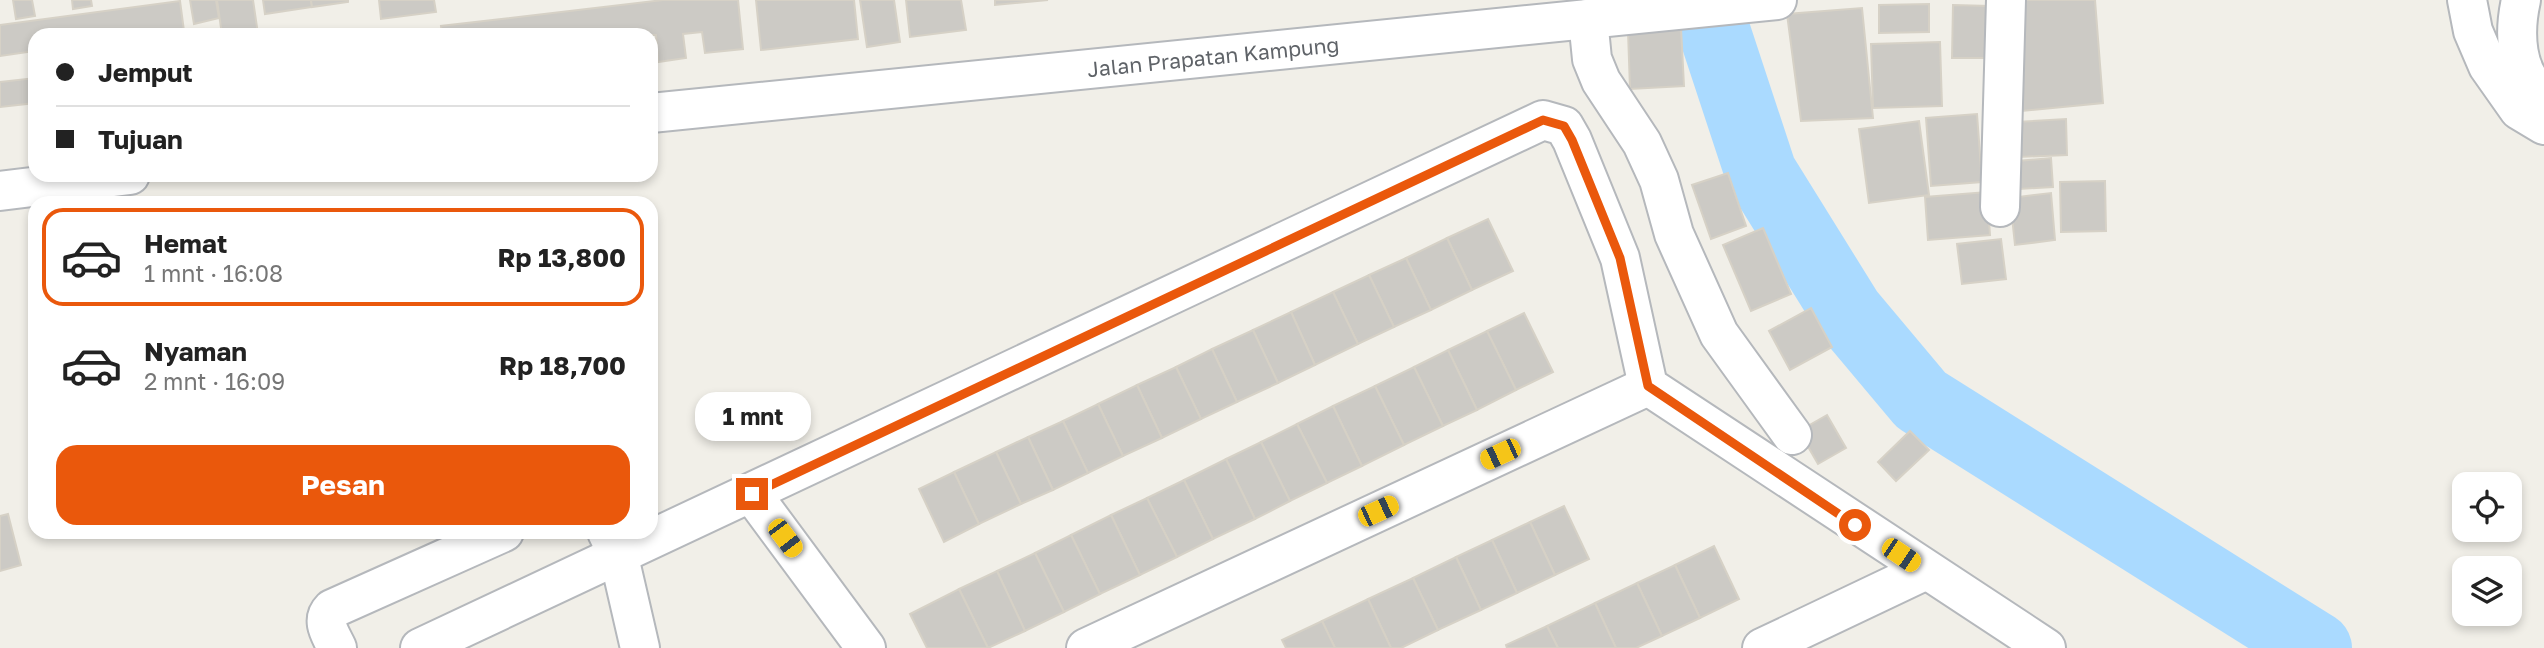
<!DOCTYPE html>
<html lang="id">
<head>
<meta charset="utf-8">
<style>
  :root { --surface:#fff; --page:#f6f6f6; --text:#222; --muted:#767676; --line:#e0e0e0; --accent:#ea580c }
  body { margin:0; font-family:"Golos Text",sans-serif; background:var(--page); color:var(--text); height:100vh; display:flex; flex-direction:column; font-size:26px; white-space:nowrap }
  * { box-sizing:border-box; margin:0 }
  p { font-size:23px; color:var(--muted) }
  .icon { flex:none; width:38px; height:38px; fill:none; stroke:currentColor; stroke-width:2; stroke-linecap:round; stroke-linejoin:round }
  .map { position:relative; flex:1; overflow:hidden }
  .side { position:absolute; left:28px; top:196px; width:630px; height:343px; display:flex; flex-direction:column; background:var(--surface); border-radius:21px; box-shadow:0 4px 10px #0003 }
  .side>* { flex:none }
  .banner { position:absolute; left:28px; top:28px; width:630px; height:154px; border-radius:21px; box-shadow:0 4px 10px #0003; display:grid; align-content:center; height:154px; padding:0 28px; background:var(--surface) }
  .controls { position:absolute; left:2452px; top:472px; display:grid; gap:14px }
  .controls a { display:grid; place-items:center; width:70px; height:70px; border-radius:14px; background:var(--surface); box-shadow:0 4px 10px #0003; font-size:35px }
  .end { position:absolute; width:32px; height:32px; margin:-16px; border:9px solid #ea580c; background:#fff; box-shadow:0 0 0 4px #fff }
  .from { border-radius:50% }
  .bubble { position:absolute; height:49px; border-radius:21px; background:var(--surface); box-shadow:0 4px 10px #0003; font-size:23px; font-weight:700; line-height:49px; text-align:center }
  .car { position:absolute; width:21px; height:42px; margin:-21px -10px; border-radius:9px; box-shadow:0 0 5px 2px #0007; background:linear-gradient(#f5c518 24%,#345 0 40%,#f5c518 0 76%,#345 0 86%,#f5c518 0) }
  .banner b { display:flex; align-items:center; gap:24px; height:66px; font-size:26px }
  .banner b+b { border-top:2px solid var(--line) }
  .banner i { width:18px; height:18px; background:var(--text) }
  ul { padding:12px 0 0; list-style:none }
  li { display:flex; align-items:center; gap:21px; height:98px; margin:0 14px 10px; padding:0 14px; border:4px solid transparent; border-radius:21px }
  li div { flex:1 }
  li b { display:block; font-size:26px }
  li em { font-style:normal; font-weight:700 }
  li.selected { border-color:var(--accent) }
  li>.icon { width:63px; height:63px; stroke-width:1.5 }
  .primary-button { display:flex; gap:14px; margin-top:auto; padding:14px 28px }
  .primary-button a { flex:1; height:80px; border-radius:21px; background:var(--accent); color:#fff; font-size:28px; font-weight:700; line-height:80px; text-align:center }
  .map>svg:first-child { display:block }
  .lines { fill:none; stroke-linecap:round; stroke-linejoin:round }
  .river { stroke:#aadaff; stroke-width:72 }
  .building { fill:#cccac5; stroke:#d6d1c6; stroke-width:2 }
  .minor-casing { stroke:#b5b8bc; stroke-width:42 }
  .minor { stroke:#fff; stroke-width:38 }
  .route { stroke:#ea580c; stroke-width:9 }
  .labels { text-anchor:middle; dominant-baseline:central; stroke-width:5; stroke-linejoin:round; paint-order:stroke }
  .street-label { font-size:21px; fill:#5f6368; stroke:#fff }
</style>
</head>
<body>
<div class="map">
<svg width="2544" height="648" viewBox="0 0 2544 648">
  <rect width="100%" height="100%" fill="#f1efe8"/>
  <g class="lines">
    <path class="river" d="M1704 0 1761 173 1848 313 1921 400 2316 648"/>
  </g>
  <g class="building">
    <path d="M13 0H32L35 16 16 19Z"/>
    <path d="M72 0H91L92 6 73 9Z"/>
    <path d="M190 0H216L219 18 194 24Z"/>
    <path d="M217 0H253L258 34 222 35Z"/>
    <path d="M263 0H311L312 7 265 14Z"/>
    <path d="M311 0H348V2L312 7Z"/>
    <path d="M379 0H434L436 12 381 19Z"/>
    <path d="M663 0H738L743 49 705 53 702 32 683 34 686 58 658 62 656 35H442L441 26Z"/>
    <path d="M756 0H854L858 39 761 50Z"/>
    <path d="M860 0H894L900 42 867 47Z"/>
    <path d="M906 0H961L966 30 910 37Z"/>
    <path d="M995 0H1048L995 5Z"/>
    <path d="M2012 0H2095L2103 103 2022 111Z"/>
    <path d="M180 1 184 31 155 35H35V51L0 56V25Z"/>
    <path d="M1929 4V32L1879 33V5Z"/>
    <path d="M1953 5 1990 6 1989 58H1952Z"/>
    <path d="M1862 8 1873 118 1801 121 1787 14Z"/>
    <path d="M1681 28 1684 86 1630 89 1628 31Z"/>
    <path d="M1940 42 1942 106 1873 108 1871 44Z"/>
    <path d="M35 78V103L0 107V82Z"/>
    <path d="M1977 114 1982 182 1931 186 1926 118Z"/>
    <path d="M2066 119 2067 155 2018 157 2016 122Z"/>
    <path d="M1919 121 1929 195 1869 203 1859 129Z"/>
    <path d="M2051 158 2053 187 2019 189 2017 161Z"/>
    <path d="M1728 173 1746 226 1711 239 1692 185Z"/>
    <path d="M2105 181 2106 231 2061 232 2060 182Z"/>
    <path d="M1987 192 1990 235 1928 240 1925 197Z"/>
    <path d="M2051 193 2055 240 2015 245 2010 198Z"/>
    <path d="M1488 219 1513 271 1472 290 1447 238Z"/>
    <path d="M1763 228 1791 294 1751 311 1723 245Z"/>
    <path d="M1447 238 1472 290 1431 310 1406 258Z"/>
    <path d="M2001 239 2006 279 1962 284 1957 244Z"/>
    <path d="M1406 258 1431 310 1394 327 1369 275Z"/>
    <path d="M1369 275 1394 327 1358 344 1333 292Z"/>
    <path d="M1333 292 1358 344 1315 365 1291 312Z"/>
    <path d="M1811 308 1832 347 1790 370 1769 331Z"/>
    <path d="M1291 312 1315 365 1278 383 1253 330Z"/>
    <path d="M1524 313 1553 372 1516 390 1487 331Z"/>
    <path d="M1253 330 1278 383 1237 402 1212 349Z"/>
    <path d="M1487 331 1516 390 1477 410 1448 350Z"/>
    <path d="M1212 349 1237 402 1201 419 1176 367Z"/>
    <path d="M1448 350 1477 410 1443 426 1414 367Z"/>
    <path d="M1176 367 1201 419 1162 438 1137 385Z"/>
    <path d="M1414 367 1443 426 1404 445 1375 386Z"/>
    <path d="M1137 385 1162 438 1123 456 1098 404Z"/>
    <path d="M1375 386 1404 445 1362 466 1333 406Z"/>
    <path d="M1098 404 1123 456 1088 473 1063 421Z"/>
    <path d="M1333 406 1362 466 1327 483 1297 424Z"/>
    <path d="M1827 415 1846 448 1818 464 1799 431Z"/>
    <path d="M1063 421 1088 473 1053 490 1028 437Z"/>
    <path d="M1297 424 1327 483 1290 501 1261 442Z"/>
    <path d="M1910 431 1929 450 1896 481 1878 462Z"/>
    <path d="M1028 437 1053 490 1021 504 996 452Z"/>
    <path d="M1261 442 1290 501 1255 519 1226 459Z"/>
    <path d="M996 452 1021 504 979 524 954 472Z"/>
    <path d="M1226 459 1255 519 1213 539 1184 480Z"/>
    <path d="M954 472 979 524 944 542 919 489Z"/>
    <path d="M1184 480 1213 539 1177 557 1147 498Z"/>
    <path d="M1147 498 1177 557 1140 575 1111 515Z"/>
    <path d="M1564 506 1589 559 1555 575 1530 522Z"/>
    <path d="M8 514 21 565 0 571V516Z"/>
    <path d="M1111 515 1140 575 1100 594 1071 535Z"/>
    <path d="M1530 522 1555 575 1517 593 1492 540Z"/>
    <path d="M1071 535 1100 594 1064 612 1035 553Z"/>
    <path d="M1492 540 1517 593 1481 610 1456 557Z"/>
    <path d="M1714 546 1739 599 1700 618 1675 565Z"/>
    <path d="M1035 553 1064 612 1025 631 997 571Z"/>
    <path d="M1456 557 1481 610 1438 630 1413 578Z"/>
    <path d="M1675 565 1700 618 1662 636 1637 583Z"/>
    <path d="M997 571 1025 631 988 648 959 589Z"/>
    <path d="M1413 578 1438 630 1401 648H1391L1368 599Z"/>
    <path d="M1637 583 1662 636 1636 648H1616L1595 603Z"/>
    <path d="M959 589 988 648H927L910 614Z"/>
    <path d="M1368 599 1391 648H1335L1322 621Z"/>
    <path d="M1595 603 1616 648H1558L1547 626Z"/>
    <path d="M1322 621 1335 648H1286L1282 640Z"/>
    <path d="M1547 626 1558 648H1507L1506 645Z"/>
  </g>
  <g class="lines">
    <defs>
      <g id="minor">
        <path d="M2467 0 2473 31 2488 66 2519 110 2544 125"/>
        <path d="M2521 0C2514 31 2514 76 2544 94"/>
        <path d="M1588 19 1592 59 1601 81 1642 143 1659 180 1674 234 1719 334 1792 435"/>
        <path id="s1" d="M651 113 1777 0"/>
        <path d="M0 191 130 175"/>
        <path d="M2000 207 2006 0"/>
        <path d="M752 494 866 648"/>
        <path d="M607 532 619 557 640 648"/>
        <path d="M337 648C331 635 320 621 332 609L504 532"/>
        <path d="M420 648 1543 120 1564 126 1572 140 1620 258 1648 386 2046 648"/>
        <path d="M1086 648 1648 386"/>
        <path d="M1762 648 1924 571"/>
      </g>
    </defs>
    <use href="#minor" class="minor-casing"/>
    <use href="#minor" class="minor"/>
  </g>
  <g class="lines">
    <path class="route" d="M752 494 1543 120 1564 126 1572 140 1620 258 1648 386 1855 525"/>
  </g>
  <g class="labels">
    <g class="street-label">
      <text stroke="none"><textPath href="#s1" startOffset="565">Jalan Prapatan Kampung</textPath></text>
    </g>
  </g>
</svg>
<div class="controls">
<a><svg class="icon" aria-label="locate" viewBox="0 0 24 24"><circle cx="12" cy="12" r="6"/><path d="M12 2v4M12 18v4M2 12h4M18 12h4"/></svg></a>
<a><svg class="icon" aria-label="layers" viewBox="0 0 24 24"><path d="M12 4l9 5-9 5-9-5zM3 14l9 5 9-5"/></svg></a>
</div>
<i class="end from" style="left:1855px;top:525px"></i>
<i class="end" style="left:752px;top:494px"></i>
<div class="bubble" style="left:695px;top:392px;width:116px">1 mnt</div>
<i class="car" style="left:1500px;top:454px;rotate:245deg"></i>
<i class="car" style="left:1378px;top:511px;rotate:65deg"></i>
<i class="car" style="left:785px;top:538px;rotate:143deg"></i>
<i class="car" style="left:1901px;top:555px;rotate:124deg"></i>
<div class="banner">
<b><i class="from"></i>Jemput</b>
<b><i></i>Tujuan</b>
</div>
<section class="side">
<ul>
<li class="selected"><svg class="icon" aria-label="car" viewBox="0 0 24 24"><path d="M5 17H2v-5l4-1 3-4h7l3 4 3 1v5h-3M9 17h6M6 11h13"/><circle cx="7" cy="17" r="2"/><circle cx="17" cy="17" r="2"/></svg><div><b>Hemat</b><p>1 mnt · 16:08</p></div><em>Rp 13,800</em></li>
<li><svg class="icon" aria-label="car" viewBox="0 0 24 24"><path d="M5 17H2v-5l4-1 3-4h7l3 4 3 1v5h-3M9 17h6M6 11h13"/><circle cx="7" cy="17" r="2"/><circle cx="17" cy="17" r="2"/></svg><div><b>Nyaman</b><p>2 mnt · 16:09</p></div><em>Rp 18,700</em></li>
</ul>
<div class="primary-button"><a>Pesan</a></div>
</section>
</div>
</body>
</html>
